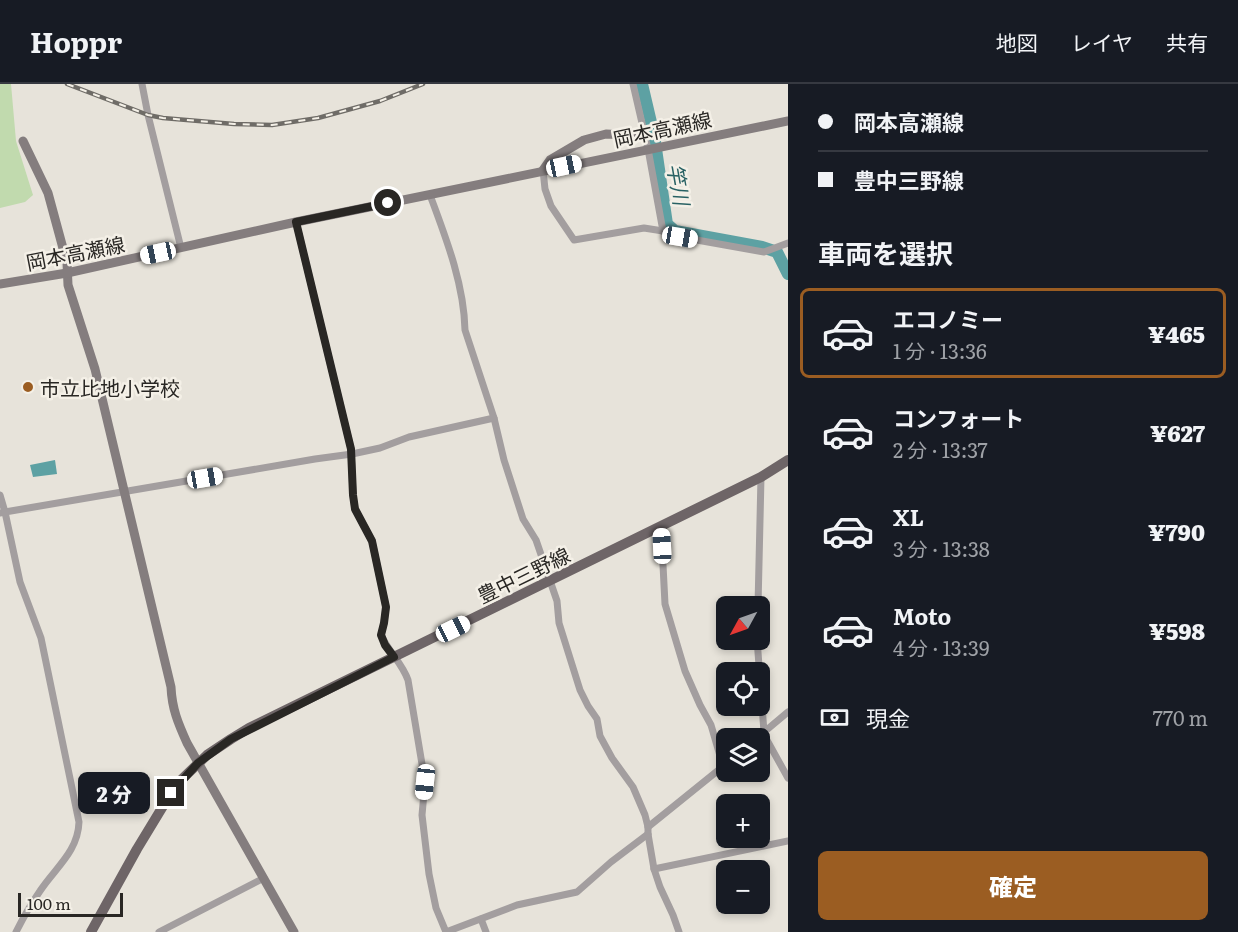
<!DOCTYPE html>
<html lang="ja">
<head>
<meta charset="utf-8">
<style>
  :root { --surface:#171b24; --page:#242831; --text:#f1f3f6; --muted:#9ea1a6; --line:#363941; --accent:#9b5d22 }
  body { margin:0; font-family:Literata,"Noto Sans JP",serif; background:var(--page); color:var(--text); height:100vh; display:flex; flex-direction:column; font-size:22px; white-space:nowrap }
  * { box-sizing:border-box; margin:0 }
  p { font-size:20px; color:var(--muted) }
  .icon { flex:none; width:33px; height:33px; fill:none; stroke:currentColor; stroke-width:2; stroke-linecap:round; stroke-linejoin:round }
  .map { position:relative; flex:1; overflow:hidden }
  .side { display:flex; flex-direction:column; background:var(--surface); width:450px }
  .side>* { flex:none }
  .banner { display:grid; align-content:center; height:132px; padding:0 30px; background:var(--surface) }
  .needle { width:39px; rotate:230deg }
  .tools { position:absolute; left:716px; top:512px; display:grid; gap:12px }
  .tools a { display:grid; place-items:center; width:54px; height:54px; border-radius:9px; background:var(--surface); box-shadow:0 3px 9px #0003; font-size:30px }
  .scale { position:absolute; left:18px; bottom:15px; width:105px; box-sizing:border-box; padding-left:6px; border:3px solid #292724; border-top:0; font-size:16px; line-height:21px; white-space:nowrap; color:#292724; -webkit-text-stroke:4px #f4f0e7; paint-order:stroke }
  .end { position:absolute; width:27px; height:27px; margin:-14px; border:8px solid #292724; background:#fff; box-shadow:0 0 0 3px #fff }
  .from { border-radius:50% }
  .bubble { position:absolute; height:42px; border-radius:9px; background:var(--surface); box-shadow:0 3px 9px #0003; font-size:20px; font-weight:800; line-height:42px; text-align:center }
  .car { position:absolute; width:18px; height:36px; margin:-18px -9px; border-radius:8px; box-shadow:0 0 4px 2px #0007; background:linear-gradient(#fff 24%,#345 0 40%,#fff 0 76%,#345 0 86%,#fff 0) }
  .banner b { display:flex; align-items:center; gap:21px; height:57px; font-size:22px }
  .banner b+b { border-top:2px solid var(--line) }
  .banner i { width:15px; height:15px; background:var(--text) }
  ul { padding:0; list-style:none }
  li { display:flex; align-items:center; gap:18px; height:90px; margin:0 12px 9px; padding:0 18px; border:3px solid transparent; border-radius:9px }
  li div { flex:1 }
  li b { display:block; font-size:22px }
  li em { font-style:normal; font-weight:800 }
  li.active { border-color:var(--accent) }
  li>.icon { width:54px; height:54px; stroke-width:1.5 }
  h2 { padding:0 30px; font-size:27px; line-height:72px }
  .pay { display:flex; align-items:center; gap:15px; height:66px; padding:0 30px; font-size:22px }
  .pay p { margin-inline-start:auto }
  .cta { display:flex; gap:12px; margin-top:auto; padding:12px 30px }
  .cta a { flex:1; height:69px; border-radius:9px; background:var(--accent); color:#fff; font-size:24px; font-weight:800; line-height:69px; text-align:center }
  header { display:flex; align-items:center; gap:36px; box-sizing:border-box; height:84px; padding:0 30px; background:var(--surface); border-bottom:2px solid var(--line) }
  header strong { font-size:28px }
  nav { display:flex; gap:33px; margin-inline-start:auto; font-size:21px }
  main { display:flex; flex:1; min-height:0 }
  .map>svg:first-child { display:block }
  .grass { fill:#c1daae }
  .water { fill:#5da1a3 }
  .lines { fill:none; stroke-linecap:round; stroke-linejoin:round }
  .river { stroke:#5da1a3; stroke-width:12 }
  .street { stroke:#a39e9f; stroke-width:7 }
  .secondary { stroke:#847d7e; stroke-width:9 }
  .primary { stroke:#6e6567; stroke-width:10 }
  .rail-casing { stroke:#6f6c67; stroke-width:4.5 }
  .rail { stroke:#f4f0e7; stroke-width:2; stroke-dasharray:7; stroke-linecap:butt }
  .route { stroke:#292724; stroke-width:8 }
  .poi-dot { fill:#9b5d22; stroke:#f4f0e7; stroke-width:2 }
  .labels { text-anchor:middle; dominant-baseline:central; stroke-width:5; stroke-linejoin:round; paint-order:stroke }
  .street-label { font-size:20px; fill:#292724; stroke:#f4f0e7 }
  .poi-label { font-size:20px; fill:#292724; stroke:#f4f0e7; text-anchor:start }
  .water-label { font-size:21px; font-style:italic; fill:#286163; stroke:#f4f0e7 }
</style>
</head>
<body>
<header>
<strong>Hoppr</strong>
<nav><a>地図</a><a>レイヤ</a><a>共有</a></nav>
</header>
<main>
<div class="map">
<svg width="788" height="848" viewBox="0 0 788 848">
  <rect width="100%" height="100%" fill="#e7e3da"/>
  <path class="grass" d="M0 0H11L16 57 33 111 25 118 0 124Z"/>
  <path class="water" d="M55 376 57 390 33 393 30 381Z"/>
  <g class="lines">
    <path class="river" d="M642 0 654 51 667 140 675 147 762 163 777 168 788 190"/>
    <g class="street">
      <path d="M142 0 148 31 181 164"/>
      <path d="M633 0 648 65 663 147"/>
      <path d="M543 86 545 105 551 122 574 156 644 144 663 147 680 153 764 168 788 159"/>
      <path d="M430 111C446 154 464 200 465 246L494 334 504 376 523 435 536 456 557 517 559 539 580 606 588 622 597 635 600 652 612 674 633 703 645 731 648 743V750L654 785 660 803 673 831 679 848"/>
      <path d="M296 138 351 365 353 411 355 425 372 457 386 523 384 539 381 551C388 567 402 579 408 596L425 698 422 731 429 790 436 824 446 848"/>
      <path d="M0 411 5 428 0 429"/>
      <path d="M661 442 665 520 685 587 700 621 711 641 723 682"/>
      <path d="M758 522 761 393"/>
      <path d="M757 555 764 648"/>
      <path d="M763 649 788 694"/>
      <path d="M757 654 788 628"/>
      <path d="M648 743 726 680"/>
      <path d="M654 785 788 757"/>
      <path d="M481 835 486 848"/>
      <path d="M16 848C23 834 31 820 40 807 55 784 78 768 79 738L41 554 20 498 5 428 315 375 352 370 380 364 409 353 494 334"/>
      <path d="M159 848 264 794"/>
      <path d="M446 848 517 821 577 808 611 778 648 750"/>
    </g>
    <g class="secondary">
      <path d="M23 57 48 109 67 179 68 201 95 285 171 603C172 625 178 639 187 659L294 848"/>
      <path d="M543 86 550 76 584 56 606 50 646 52"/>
      <path d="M0 200 67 189 296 138 788 37"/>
    </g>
    <path class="primary" d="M91 848 137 765 171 709 181 696 207 671 231 655 249 644 761 393 788 376"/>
    <defs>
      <path id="rail" d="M67 0 148 31 163 34 234 40 272 41 318 34 380 17 423 0"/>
    </defs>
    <use href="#rail" class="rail-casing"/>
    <use href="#rail" class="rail"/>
  </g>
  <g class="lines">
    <path class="route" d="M171 709 198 679 231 655 394 573 385 561 381 551 384 539 386 523 372 457 355 425 353 411 351 365 296 138 388 119"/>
  </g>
  <circle class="poi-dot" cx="28" cy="303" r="6"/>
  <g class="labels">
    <g class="street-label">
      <text transform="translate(662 44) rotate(-12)">岡本高瀬線</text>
      <text transform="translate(75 168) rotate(-11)">岡本高瀬線</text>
      <text transform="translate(523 490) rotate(-26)">豊中三野線</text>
    </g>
    <g class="poi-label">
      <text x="40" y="303">市立比地小学校</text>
    </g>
    <g class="water-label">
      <text transform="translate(680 100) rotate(80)">竿川</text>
    </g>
  </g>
</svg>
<div class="tools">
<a><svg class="needle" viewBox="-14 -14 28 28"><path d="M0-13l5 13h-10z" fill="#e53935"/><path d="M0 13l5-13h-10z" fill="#9ea1a6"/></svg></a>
<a><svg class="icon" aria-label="locate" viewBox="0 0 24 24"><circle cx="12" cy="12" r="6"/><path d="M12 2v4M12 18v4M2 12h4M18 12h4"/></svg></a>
<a><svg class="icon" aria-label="layers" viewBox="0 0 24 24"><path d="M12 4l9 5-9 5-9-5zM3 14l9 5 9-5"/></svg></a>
<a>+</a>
<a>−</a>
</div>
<div class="scale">100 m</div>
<i class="end from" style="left:388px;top:119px"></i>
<i class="end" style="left:171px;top:709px"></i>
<div class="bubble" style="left:78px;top:688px;width:72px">2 分</div>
<i class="car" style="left:564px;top:82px;rotate:78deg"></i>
<i class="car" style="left:680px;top:153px;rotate:100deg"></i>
<i class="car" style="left:158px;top:169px;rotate:258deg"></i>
<i class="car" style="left:205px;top:394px;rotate:80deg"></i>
<i class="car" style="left:662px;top:462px;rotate:357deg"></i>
<i class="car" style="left:453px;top:545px;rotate:64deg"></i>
<i class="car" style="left:425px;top:698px;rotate:186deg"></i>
</div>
<section class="side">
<div class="banner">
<b><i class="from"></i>岡本高瀬線</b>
<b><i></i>豊中三野線</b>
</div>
<h2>車両を選択</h2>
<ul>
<li class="active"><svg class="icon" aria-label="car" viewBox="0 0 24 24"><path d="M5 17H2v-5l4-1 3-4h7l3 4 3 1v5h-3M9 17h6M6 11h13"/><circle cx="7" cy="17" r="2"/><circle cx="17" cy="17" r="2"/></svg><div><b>エコノミー</b><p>1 分 · 13:36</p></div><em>¥465</em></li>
<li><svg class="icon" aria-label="car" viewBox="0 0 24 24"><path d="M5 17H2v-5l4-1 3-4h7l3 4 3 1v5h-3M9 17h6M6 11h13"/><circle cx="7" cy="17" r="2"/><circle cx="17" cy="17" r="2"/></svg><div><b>コンフォート</b><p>2 分 · 13:37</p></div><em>¥627</em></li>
<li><svg class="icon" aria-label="car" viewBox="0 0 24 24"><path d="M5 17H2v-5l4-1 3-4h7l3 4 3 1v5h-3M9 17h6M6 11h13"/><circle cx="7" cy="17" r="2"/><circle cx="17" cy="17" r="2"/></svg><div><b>XL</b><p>3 分 · 13:38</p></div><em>¥790</em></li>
<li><svg class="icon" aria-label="car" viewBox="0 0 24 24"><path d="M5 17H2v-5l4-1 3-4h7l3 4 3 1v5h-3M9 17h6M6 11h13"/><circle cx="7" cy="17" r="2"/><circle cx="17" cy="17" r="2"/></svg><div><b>Moto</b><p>4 分 · 13:39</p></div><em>¥598</em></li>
</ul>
<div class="pay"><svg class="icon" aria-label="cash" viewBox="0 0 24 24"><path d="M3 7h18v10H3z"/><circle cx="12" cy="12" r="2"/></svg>現金<p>770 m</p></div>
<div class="cta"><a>確定</a></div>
</section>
</main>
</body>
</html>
